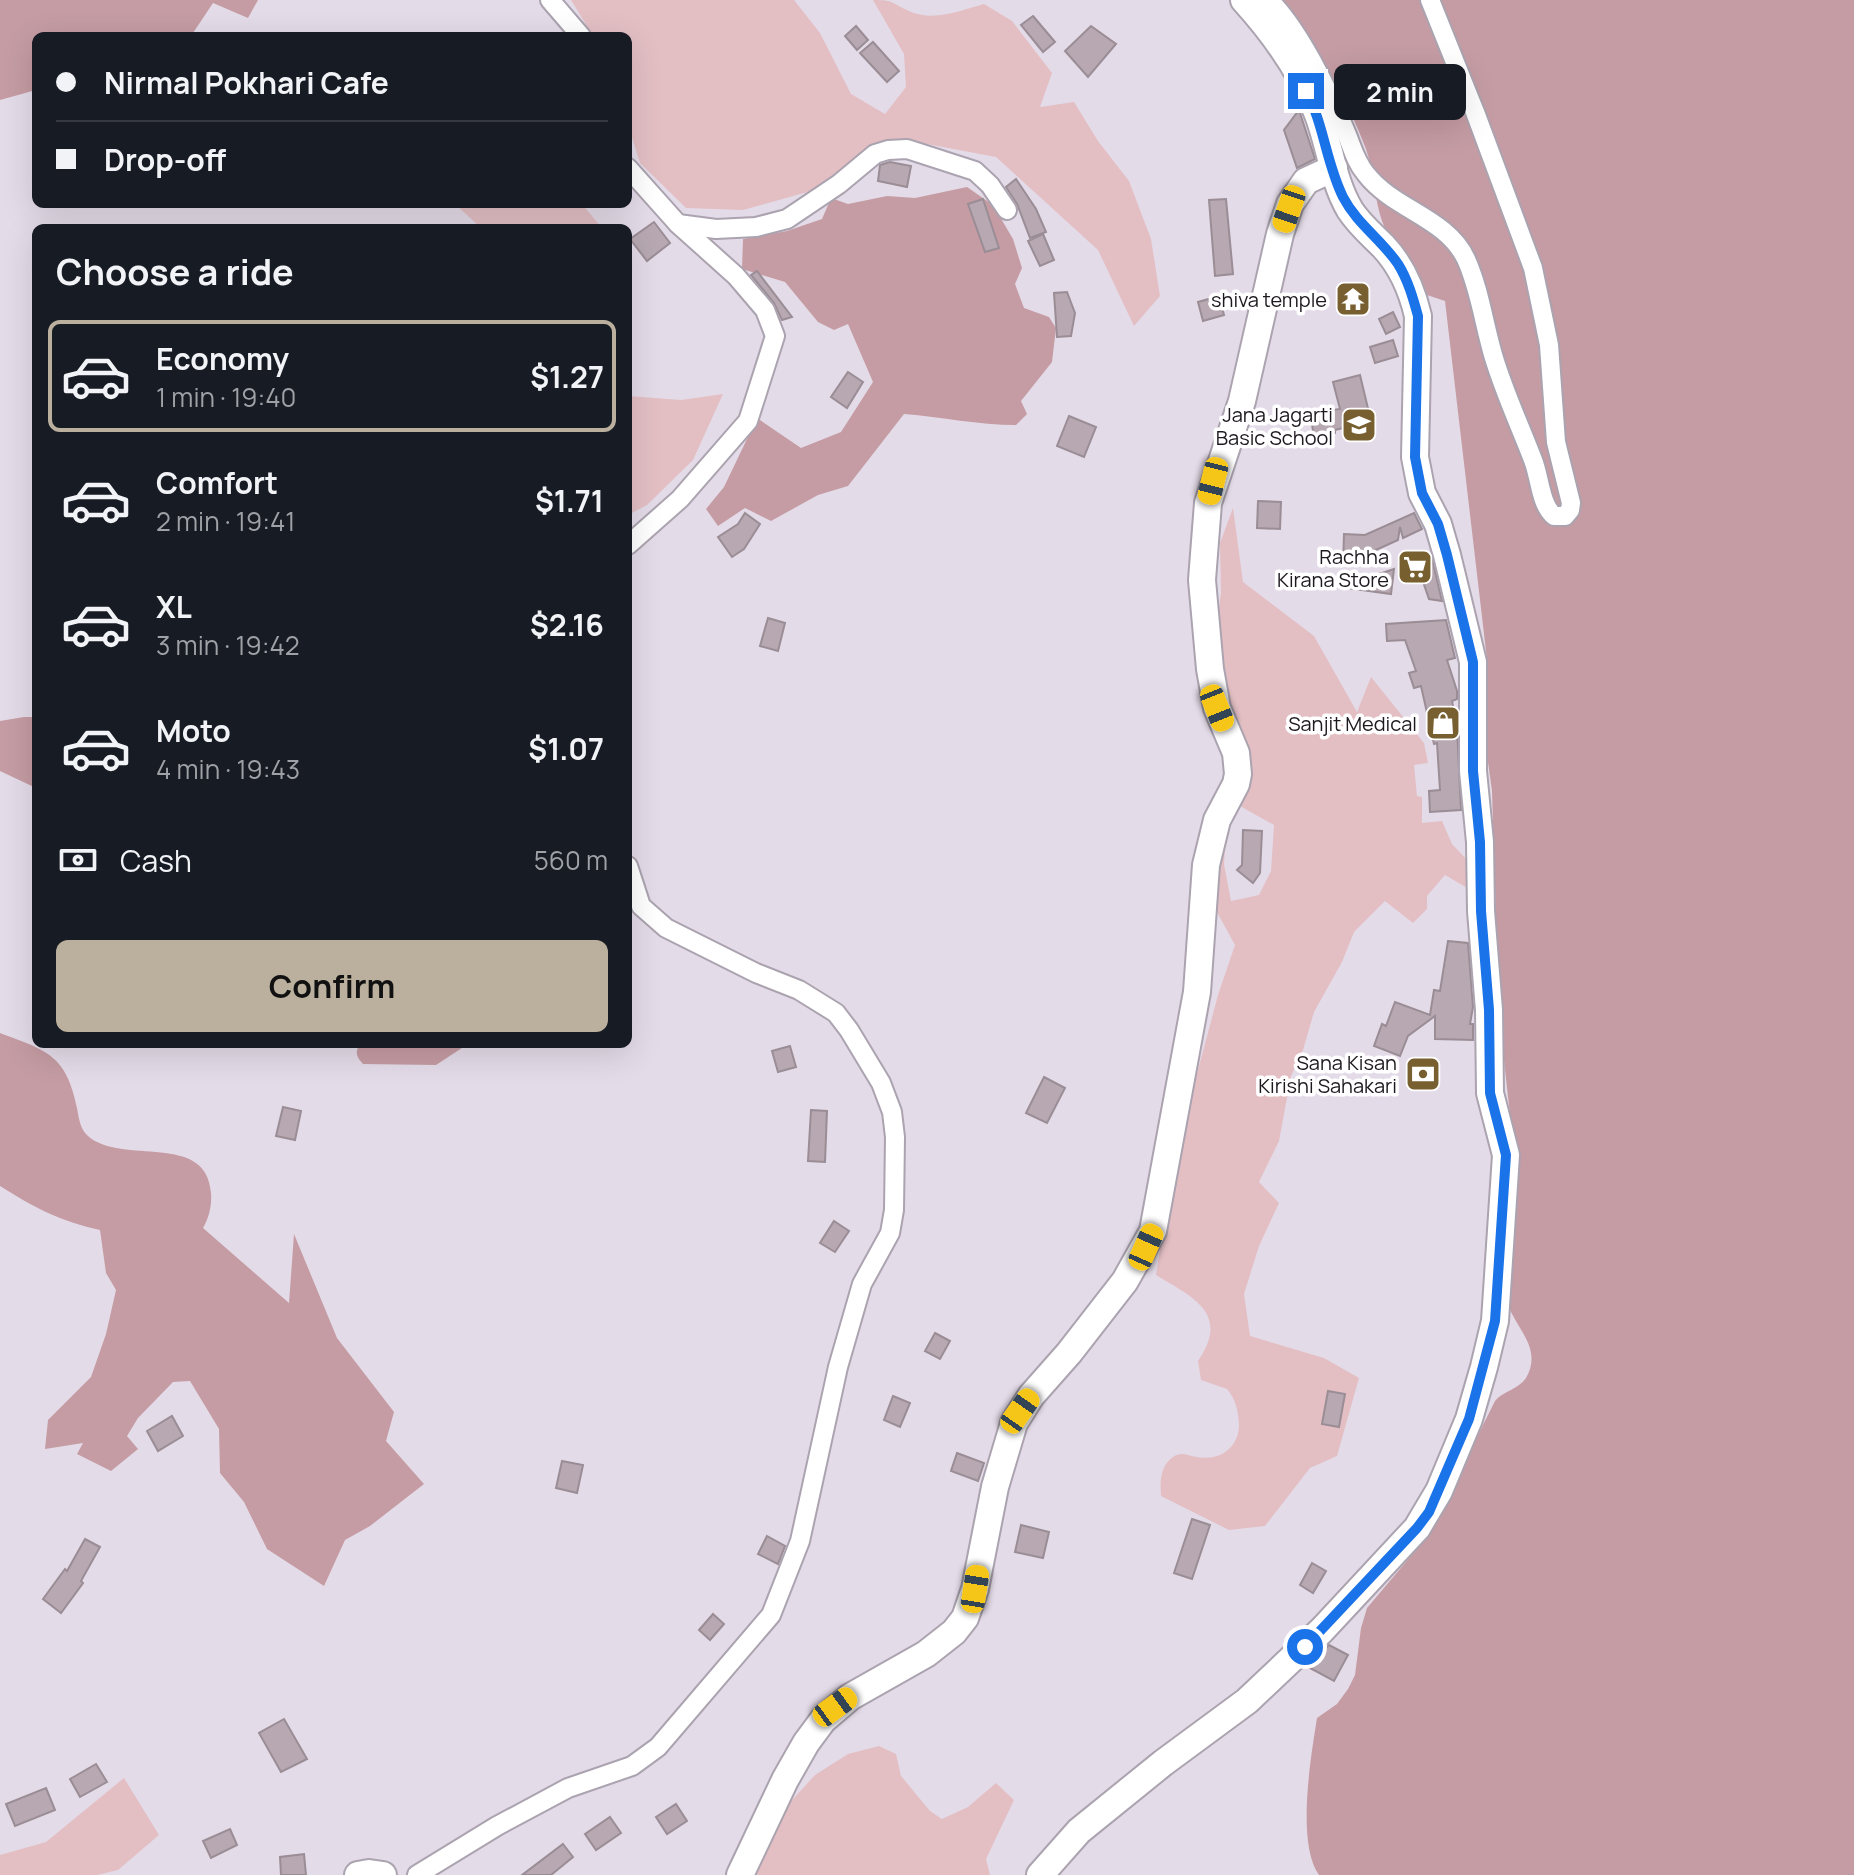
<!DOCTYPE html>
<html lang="en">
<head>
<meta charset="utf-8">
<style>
  :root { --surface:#171b24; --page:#242831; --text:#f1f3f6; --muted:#9ea1a6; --line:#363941; --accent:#bbb09d }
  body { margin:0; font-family:Manrope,sans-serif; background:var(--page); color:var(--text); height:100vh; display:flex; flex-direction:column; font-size:30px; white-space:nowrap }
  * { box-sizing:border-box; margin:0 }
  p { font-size:26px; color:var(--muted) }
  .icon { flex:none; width:44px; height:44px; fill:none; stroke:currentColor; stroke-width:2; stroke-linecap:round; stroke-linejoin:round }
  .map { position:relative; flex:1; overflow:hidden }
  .drawer { position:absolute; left:32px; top:224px; width:600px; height:824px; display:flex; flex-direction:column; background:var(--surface); border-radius:12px; box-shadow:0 8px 32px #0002 }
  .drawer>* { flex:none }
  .hud { position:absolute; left:32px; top:32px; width:600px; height:176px; border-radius:12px; box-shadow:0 8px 32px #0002; display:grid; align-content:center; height:176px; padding:0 24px; background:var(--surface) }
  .end { position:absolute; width:36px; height:36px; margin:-18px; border:10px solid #1a73e8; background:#fff; box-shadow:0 0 0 4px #fff }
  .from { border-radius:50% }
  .bubble { position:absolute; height:56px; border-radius:12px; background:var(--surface); box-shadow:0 8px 32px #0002; font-size:26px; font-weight:700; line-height:56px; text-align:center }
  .car { position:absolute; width:24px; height:48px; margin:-24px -12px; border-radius:10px; box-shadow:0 0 6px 2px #0007; background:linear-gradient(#f5c518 24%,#345 0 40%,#f5c518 0 76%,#345 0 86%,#f5c518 0) }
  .hud b { display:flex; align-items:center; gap:28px; height:76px; font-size:30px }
  .hud b+b { border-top:2px solid var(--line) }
  .hud i { width:20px; height:20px; background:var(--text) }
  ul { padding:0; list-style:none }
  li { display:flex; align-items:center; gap:24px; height:112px; margin:0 16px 12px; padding:0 8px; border:4px solid transparent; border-radius:12px }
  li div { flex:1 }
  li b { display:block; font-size:30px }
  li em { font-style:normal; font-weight:700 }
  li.selected { border-color:var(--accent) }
  li>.icon { width:72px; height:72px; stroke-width:1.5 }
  h2 { padding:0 24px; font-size:36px; line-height:96px }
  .pay { display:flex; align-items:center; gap:20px; height:88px; padding:0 24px; font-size:30px }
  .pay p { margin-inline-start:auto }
  .cta { display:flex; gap:16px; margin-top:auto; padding:16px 24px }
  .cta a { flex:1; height:92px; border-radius:12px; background:var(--accent); color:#111; font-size:32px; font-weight:700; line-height:92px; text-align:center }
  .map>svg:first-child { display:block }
  .green { fill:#e3bfc4 }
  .forest { fill:#c59ca3 }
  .building { fill:#b7a8b1; stroke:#9a8d95; stroke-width:2 }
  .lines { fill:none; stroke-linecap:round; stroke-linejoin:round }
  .street-casing { stroke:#aba3af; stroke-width:22 }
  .secondary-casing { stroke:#aba3af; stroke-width:30 }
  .street { stroke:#fff; stroke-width:18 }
  .secondary { stroke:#fff; stroke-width:26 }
  .route { stroke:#1a73e8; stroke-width:10 }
  .labels { text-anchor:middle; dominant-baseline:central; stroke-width:7; stroke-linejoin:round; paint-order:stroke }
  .poi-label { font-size:20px; fill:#1d191e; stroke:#fff; text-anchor:end }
</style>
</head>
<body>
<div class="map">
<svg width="1854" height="1875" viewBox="0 0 1854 1875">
  <rect width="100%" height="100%" fill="#e4dbe8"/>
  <g class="green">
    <path d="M571 0H794L820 33 851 94 885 114 906 87 904 54 873 0C895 0 891 3 909 11 933 22 959 11 984 4L1012 21 1052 73 1040 107 1074 102 1098 141 1129 181 1151 239 1160 296 1134 326 1098 250 996 157 916 142H877L811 191 743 210 686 208 640 163 628 125V36H593Z"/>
    <path d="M455 204H582L602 228H481Z"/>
    <path d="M723 394 693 460 647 505 628 515V396L681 400Z"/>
    <path d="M1233 508 1243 582 1314 636 1357 712 1371 677 1424 743 1428 763 1414 765 1417 796 1422 797V823L1442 821 1452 844 1472 865 1474 892 1445 875 1427 896V909L1413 923 1385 901 1354 932 1342 962 1314 1012 1303 1050 1291 1076 1279 1141 1259 1182 1279 1203 1259 1246 1244 1294 1250 1336 1324 1358 1359 1378 1337 1456 1310 1468 1265 1526 1229 1530 1161 1496C1160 1482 1160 1466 1173 1457 1182 1451 1188 1456 1197 1457 1220 1461 1239 1448 1239 1424 1238 1410 1236 1400 1227 1389L1201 1380 1198 1361C1231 1313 1192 1297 1156 1275L1175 1156 1218 995 1235 945 1218 914 1209 885 1227 816 1224 864 1231 901 1259 895 1271 871 1274 825 1240 806 1250 782 1236 720 1220 674 1215 640 1221 593 1220 543Z"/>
    <path d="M879 1746 896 1754 901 1776 930 1811 942 1819 968 1807 996 1783 1014 1800 986 1859 990 1875H751L774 1820 815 1775 848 1754Z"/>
    <path d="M124 1778 159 1835 118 1870 97 1875H0V1855L46 1842Z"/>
  </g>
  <g class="forest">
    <path d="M0 0H258L248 18 213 3 191 36H36V90L0 100Z"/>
    <path d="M1281 0H1854V1875H1319C1296 1843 1311 1756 1317 1718L1337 1704 1348 1689 1355 1675 1361 1628 1367 1608 1427 1537 1495 1401C1503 1391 1519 1389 1526 1378 1541 1352 1522 1334 1511 1312 1508 1305 1507 1295 1505 1287L1511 1124 1499 1015 1492 791 1487 755 1488 668 1445 301 1418 292C1407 268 1391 245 1382 221 1374 198 1374 172 1366 149 1350 105 1311 34 1281 0Z"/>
    <path d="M967 187 993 205 1013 239 1022 268 1015 284 1024 308 1049 317 1056 328 1052 362 1021 401 1027 414 1016 425C978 425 942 417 904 414L848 486 818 495 771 521 745 508 718 526 706 509 724 487 757 418 801 448 841 432 873 382 848 324 834 330 818 322 785 282 742 269 743 239 787 231 822 219 831 198 848 204 887 196 915 198Z"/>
    <path d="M24 717H36V788L0 771V721Z"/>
    <path d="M0 1033C48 1051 66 1055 77 1108 79 1119 80 1129 88 1136 122 1166 207 1131 211 1193 212 1205 209 1218 203 1228L289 1303 294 1234 337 1338 394 1412 386 1441 424 1484 370 1526 345 1540 324 1586 267 1549 244 1502 220 1473 219 1429 190 1381 173 1382 138 1418 127 1436 138 1449 111 1471 77 1454 83 1443 45 1449 48 1420 91 1377 106 1334 116 1290 106 1273 100 1230C60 1221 35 1208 0 1186Z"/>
    <path d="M360 1044H468L436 1065 363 1064C357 1057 354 1053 360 1044Z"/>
  </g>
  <g class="building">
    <path d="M1033 16 1055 42 1043 52 1021 25Z"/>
    <path d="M856 26 868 40 857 50 845 36Z"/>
    <path d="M1091 26 1116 44 1088 77 1065 51Z"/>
    <path d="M873 42 899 71 887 82 860 53Z"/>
    <path d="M1299 110 1315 159 1297 168 1284 130Z"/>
    <path d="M890 162 911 166 907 187 878 181 880 165Z"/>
    <path d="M1016 179 1036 209 1046 232 1030 238 1017 204 1006 187Z"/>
    <path d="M983 199 999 248 985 252 968 204Z"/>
    <path d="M1226 199 1233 274 1215 276 1209 200Z"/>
    <path d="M654 222 670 243 647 261 630 239Z"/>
    <path d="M1043 234 1054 260 1040 266 1028 241Z"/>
    <path d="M757 271 792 317 782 320 774 303 751 275Z"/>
    <path d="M1067 292 1075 313 1071 336 1057 337 1054 293Z"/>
    <path d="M1219 296 1224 315 1203 321 1198 302Z"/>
    <path d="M1393 312 1400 327 1386 334 1379 319Z"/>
    <path d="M1393 340 1398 356 1375 363 1370 347Z"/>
    <path d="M848 372 863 382 847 408 831 397Z"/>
    <path d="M1360 375 1371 421 1335 430V433L1314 436 1310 413 1340 409 1333 382Z"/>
    <path d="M1069 416 1096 427 1084 457 1057 446Z"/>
    <path d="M1258 501 1281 502 1280 529 1257 528Z"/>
    <path d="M745 513 760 524 744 549 732 557 718 537 738 524Z"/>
    <path d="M1414 513 1422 529 1403 538 1400 527 1398 540 1343 565 1344 534 1365 535Z"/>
    <path d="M1431 556 1432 559 1442 601 1429 599 1421 576 1416 578 1411 563Z"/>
    <path d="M1394 569 1391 594 1340 587Z"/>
    <path d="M768 618 785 623 778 651 760 646Z"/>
    <path d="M1446 620 1455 658 1447 660 1457 691V699L1452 701 1457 728 1461 810 1430 812 1429 791 1440 790 1437 743 1434 744 1421 686 1414 688 1409 673 1416 671 1405 640 1387 641 1386 624Z"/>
    <path d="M1243 830 1262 831 1260 873 1253 883 1237 870 1242 865Z"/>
    <path d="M1448 941 1468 943 1473 1007 1470 1024H1473V1040L1435 1039V1016L1408 1036 1400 1056 1374 1046 1382 1024 1386 1026 1395 1002 1430 1015 1434 990 1440 991Z"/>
    <path d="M790 1046 796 1067 778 1072 772 1051Z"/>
    <path d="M1044 1077 1065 1088 1047 1123 1026 1113Z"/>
    <path d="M283 1107 301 1111 295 1140 276 1136Z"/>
    <path d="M811 1110 827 1111 825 1162 808 1161Z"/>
    <path d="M834 1221 849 1231 835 1252 820 1243Z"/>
    <path d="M935 1333 950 1341 940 1359 925 1351Z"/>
    <path d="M1328 1391 1345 1394 1339 1427 1322 1424Z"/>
    <path d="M893 1396 910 1403 900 1427 884 1420Z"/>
    <path d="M172 1416 183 1436 158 1451 147 1431Z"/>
    <path d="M957 1453 984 1463 978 1481 951 1471Z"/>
    <path d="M562 1461 583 1465 577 1493 556 1488Z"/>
    <path d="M1192 1519 1210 1525 1192 1579 1174 1573Z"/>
    <path d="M1021 1525 1049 1532 1043 1558 1015 1552Z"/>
    <path d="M767 1536 785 1546 778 1564 758 1554Z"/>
    <path d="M85 1539 100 1547 81 1581 83 1583 61 1613 43 1599 65 1569 67 1571Z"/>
    <path d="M1312 1563 1326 1571 1313 1593 1300 1585Z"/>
    <path d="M713 1614 724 1624 710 1640 699 1630Z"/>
    <path d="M1329 1645 1348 1655 1334 1681 1310 1668 1315 1659Z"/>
    <path d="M284 1719 307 1759 281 1772 259 1733Z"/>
    <path d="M96 1764 107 1782 80 1797 70 1779Z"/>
    <path d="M46 1788 55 1810 15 1826 6 1804Z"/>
    <path d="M676 1804 687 1821 667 1834 656 1817Z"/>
    <path d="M610 1817 621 1833 596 1850 585 1834Z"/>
    <path d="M230 1829 237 1845 211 1858 203 1841Z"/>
    <path d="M563 1844 573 1857 551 1875H522Z"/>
    <path d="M304 1854 306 1875H281L280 1857Z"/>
  </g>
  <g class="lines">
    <defs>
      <g id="street">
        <path d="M550 0 581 36"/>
        <path d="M1269 0C1299 29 1329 92 1345 130 1352 146 1355 161 1366 174 1394 210 1446 217 1466 259 1480 290 1484 325 1494 358 1505 394 1520 426 1533 460 1540 477 1540 504 1554 516H1565L1570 510 1571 503 1556 442 1549 345 1533 268 1475 112 1430 0"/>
        <path d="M628 168 678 224 736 276 765 310 775 336 748 421 680 499 628 545"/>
        <path d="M678 224 716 229 756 227 787 219 839 184 875 154 888 150 907 149 975 171 990 185 1007 210"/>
        <path d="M417 1875 497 1826 568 1788 632 1766 658 1747 771 1615 800 1541 838 1367 862 1284 890 1233 894 1210 895 1137 892 1112 881 1083 849 1030 836 1013 799 990 756 973 666 928 641 906 628 866"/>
      </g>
      <g id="secondary">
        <path d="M358 1875 369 1873 383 1875"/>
        <path d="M740 1875 785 1780 806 1743 823 1720 850 1697 926 1654 954 1632 965 1618 975 1589 995 1487 1014 1423 1031 1396 1069 1353 1125 1281 1153 1231 1197 992 1206 865 1217 820 1236 784 1238 774 1236 753 1217 708 1210 669 1202 580 1208 503 1242 401 1280 234 1290 204 1306 181 1334 168"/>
        <path d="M1040 1875 1079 1831 1163 1763 1247 1701 1322 1630 1417 1528 1439 1491 1469 1419 1484 1367 1495 1321 1506 1155 1490 1093 1489 1010 1481 911 1480 842 1473 771V662L1447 555 1438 524 1422 493 1415 457 1418 316C1412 290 1402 266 1383 246 1371 234 1359 224 1350 210 1332 180 1330 144 1317 112 1301 71 1273 32 1244 0"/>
      </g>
    </defs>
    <use href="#street" class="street-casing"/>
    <use href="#secondary" class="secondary-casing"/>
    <use href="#street" class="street"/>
    <use href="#secondary" class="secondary"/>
  </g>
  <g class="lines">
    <path class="route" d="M1305 1647 1417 1528 1429 1512 1469 1419 1495 1321 1506 1155 1490 1093 1489 1010 1481 911 1480 842 1473 771V662L1447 555 1438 524 1422 493 1415 457 1418 316C1413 298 1408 280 1398 264 1381 239 1357 224 1343 197 1326 163 1324 124 1306 91"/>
  </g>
  <defs>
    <symbol id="temple-square" viewBox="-11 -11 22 22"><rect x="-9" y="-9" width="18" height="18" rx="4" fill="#785f30" stroke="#fff"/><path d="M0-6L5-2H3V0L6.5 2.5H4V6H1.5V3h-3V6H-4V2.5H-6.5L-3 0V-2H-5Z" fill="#fff"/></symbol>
    <symbol id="school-square" viewBox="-11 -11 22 22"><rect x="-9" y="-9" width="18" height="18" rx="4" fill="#785f30" stroke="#fff"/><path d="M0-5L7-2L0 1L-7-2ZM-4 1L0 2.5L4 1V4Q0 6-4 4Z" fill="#fff"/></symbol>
    <symbol id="supermarket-square" viewBox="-11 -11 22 22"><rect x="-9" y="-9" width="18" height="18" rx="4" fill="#785f30" stroke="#fff"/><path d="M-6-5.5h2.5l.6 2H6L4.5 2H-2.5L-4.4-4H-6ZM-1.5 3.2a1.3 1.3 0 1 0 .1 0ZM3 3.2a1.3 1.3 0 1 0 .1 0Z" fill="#fff"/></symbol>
    <symbol id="shop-square" viewBox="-11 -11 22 22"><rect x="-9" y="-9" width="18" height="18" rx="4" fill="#785f30" stroke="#fff"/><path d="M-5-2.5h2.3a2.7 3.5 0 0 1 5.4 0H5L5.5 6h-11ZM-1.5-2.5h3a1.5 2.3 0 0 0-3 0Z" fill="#fff"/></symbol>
    <symbol id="bank-square" viewBox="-11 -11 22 22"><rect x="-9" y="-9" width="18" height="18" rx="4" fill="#785f30" stroke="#fff"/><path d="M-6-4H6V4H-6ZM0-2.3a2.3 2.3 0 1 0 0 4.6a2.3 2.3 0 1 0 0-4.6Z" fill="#fff"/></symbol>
  </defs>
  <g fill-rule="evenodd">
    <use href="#temple-square" x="1333" y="279" width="40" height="40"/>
    <use href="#school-square" x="1339" y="405" width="40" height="40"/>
    <use href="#supermarket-square" x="1395" y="547" width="40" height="40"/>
    <use href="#shop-square" x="1423" y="703" width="40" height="40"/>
    <use href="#bank-square" x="1403" y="1054" width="40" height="40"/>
  </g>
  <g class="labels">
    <g class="poi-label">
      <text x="1327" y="299">shiva temple</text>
      <text x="1333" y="414">Jana Jagarti<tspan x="1333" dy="23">Basic School</tspan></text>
      <text x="1389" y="556">Rachha<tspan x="1389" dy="23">Kirana Store</tspan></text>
      <text x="1417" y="723">Sanjit Medical</text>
      <text x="1397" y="1062">Sana Kisan<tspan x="1397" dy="23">Kirishi Sahakari</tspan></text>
    </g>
  </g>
</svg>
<i class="end from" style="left:1305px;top:1647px"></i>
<i class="end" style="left:1306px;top:91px"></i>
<div class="bubble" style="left:1334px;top:64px;width:132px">2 min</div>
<i class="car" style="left:1289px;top:209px;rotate:199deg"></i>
<i class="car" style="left:1213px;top:481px;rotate:194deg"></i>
<i class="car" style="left:1217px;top:708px;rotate:158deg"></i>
<i class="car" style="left:1146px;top:1247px;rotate:24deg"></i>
<i class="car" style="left:1020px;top:1411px;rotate:35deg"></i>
<i class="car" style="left:975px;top:1589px;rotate:9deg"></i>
<i class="car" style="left:835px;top:1707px;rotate:54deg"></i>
<div class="hud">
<b><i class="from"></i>Nirmal Pokhari Cafe</b>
<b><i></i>Drop-off</b>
</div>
<section class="drawer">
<h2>Choose a ride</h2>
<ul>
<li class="selected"><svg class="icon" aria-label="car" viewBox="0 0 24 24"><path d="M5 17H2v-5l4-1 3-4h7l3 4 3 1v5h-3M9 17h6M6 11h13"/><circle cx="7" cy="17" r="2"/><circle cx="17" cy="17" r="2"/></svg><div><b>Economy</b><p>1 min · 19:40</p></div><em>$1.27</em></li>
<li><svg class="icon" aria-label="car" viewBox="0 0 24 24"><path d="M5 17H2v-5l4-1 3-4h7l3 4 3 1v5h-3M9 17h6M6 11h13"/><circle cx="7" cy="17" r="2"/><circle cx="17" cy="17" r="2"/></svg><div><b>Comfort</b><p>2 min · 19:41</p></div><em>$1.71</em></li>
<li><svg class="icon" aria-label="car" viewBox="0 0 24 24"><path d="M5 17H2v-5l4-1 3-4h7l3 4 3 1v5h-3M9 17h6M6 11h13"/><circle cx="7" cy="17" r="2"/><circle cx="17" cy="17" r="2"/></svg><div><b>XL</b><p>3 min · 19:42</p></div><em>$2.16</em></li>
<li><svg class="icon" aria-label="car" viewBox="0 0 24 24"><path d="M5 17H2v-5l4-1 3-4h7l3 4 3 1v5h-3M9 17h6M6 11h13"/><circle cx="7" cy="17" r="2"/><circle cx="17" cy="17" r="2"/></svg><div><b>Moto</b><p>4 min · 19:43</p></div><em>$1.07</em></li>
</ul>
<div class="pay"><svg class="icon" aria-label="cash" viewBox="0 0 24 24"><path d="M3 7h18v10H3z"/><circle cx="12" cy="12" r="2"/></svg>Cash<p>560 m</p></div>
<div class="cta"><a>Confirm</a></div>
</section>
</div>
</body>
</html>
